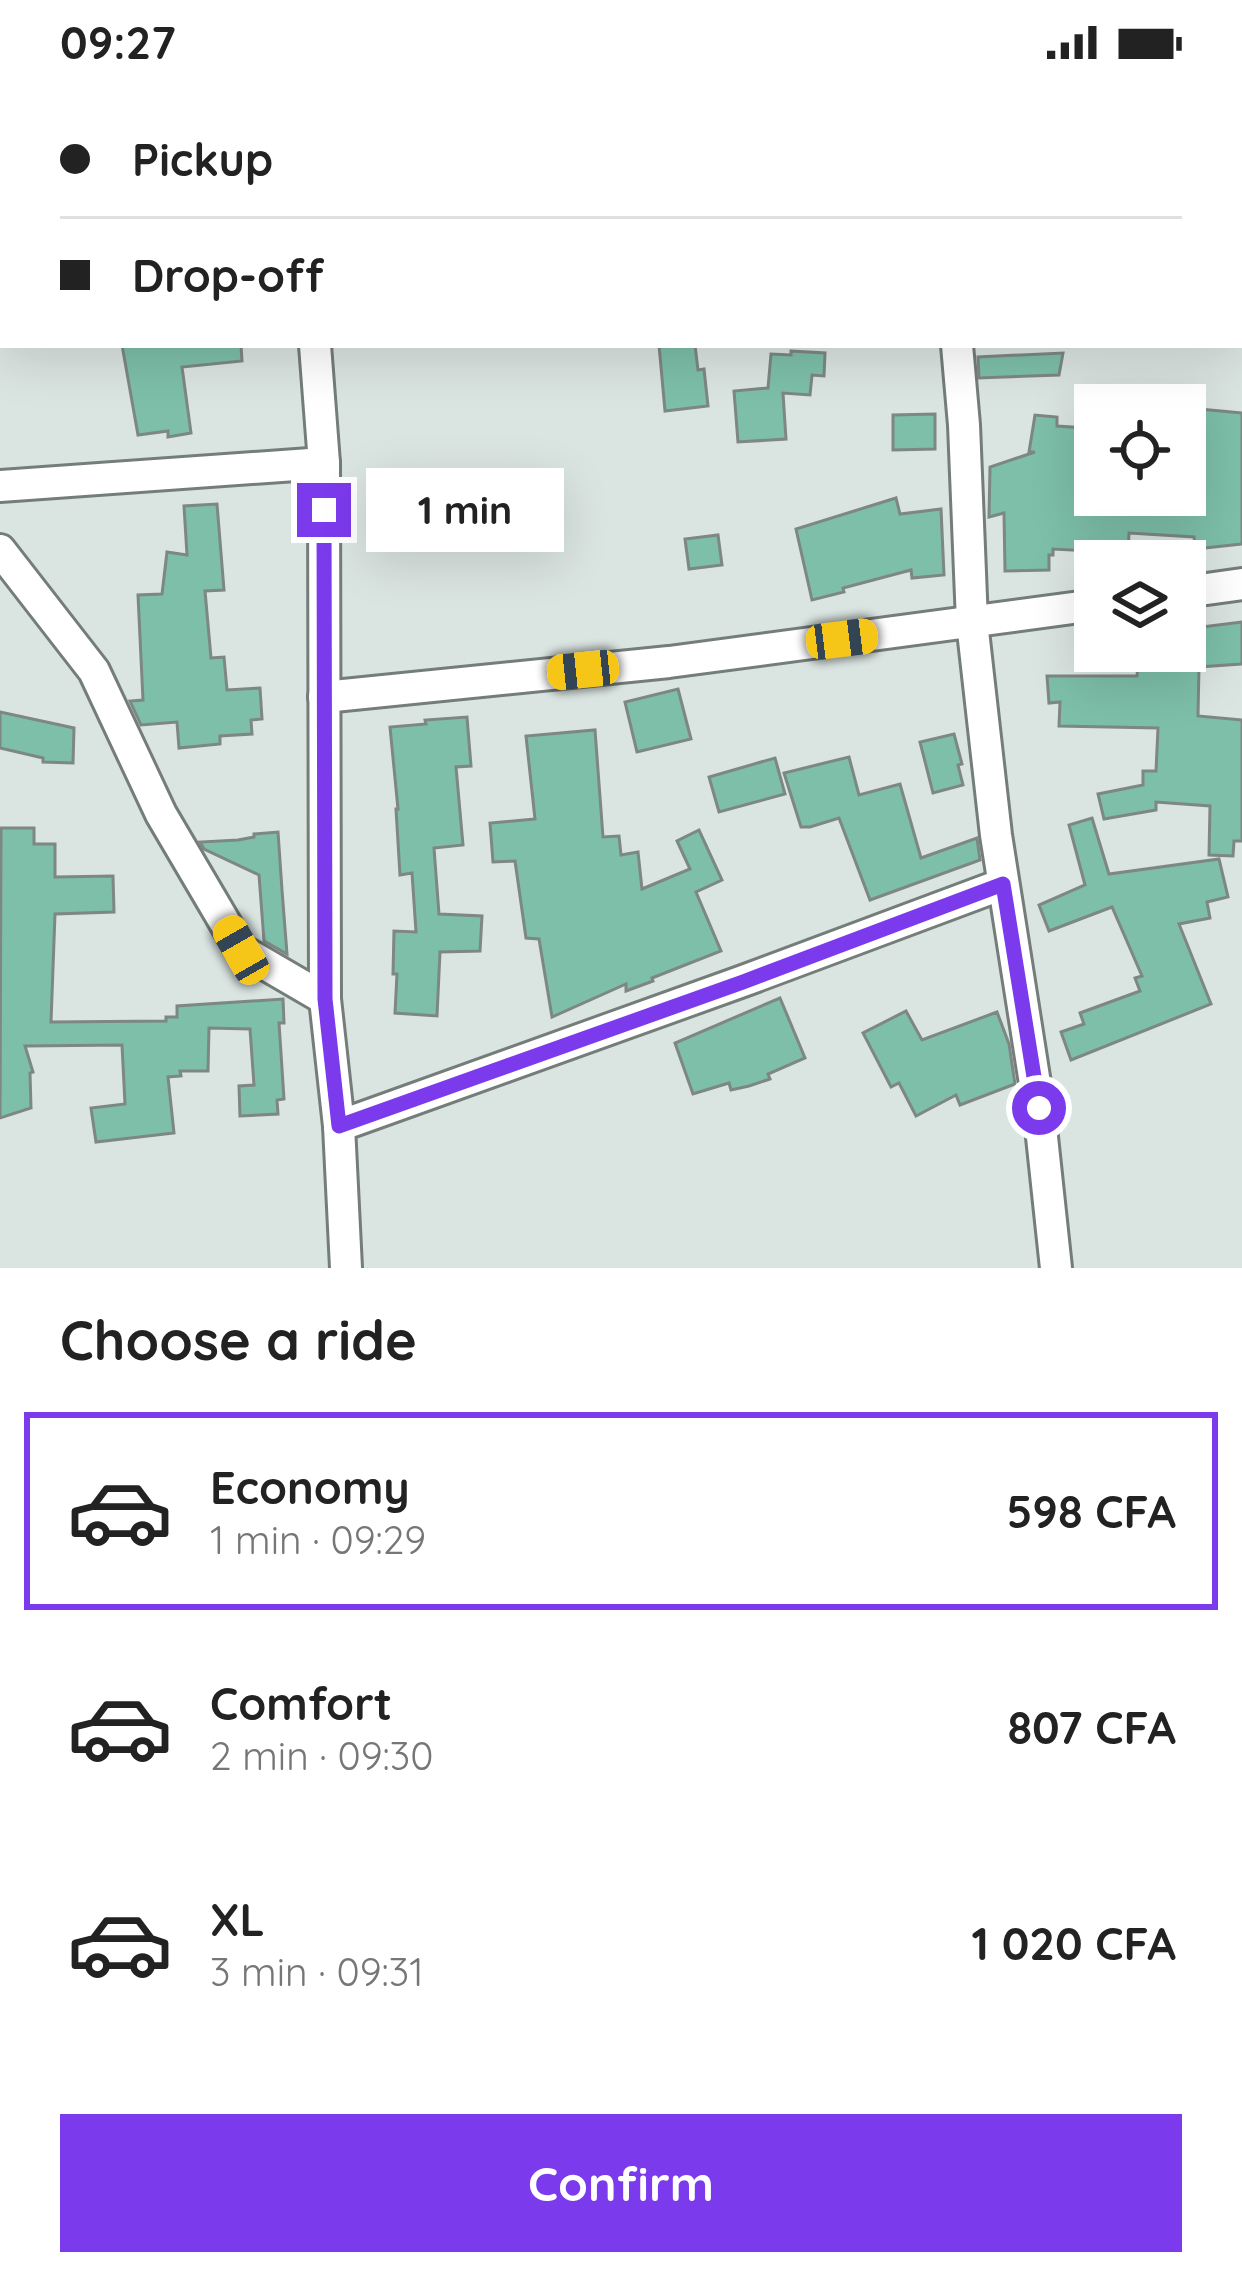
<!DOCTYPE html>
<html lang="en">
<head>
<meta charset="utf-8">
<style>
  :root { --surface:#fff; --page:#f2f2f2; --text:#222; --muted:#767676; --line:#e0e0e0; --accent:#7c3aed }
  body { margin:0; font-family:Quicksand,sans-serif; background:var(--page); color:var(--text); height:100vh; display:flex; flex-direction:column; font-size:45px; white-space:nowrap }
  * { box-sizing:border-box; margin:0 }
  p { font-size:39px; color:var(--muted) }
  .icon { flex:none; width:66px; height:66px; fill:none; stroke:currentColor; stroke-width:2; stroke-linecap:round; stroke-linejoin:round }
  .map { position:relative; height:1184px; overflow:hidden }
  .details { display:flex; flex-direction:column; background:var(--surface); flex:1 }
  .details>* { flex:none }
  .hud { position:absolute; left:0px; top:0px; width:1242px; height:264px; box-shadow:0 12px 48px #0002; display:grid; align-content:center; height:264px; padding:0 60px; background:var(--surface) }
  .buttons { position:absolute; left:1074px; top:300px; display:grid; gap:24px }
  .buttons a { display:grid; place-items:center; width:132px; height:132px; border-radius:0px; background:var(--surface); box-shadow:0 12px 48px #0002; font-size:60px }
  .end { position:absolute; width:54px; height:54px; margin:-27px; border:15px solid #7c3aed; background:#fff; box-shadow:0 0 0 6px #fff }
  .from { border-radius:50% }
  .bubble { position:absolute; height:84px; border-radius:0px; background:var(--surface); box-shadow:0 12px 48px #0002; font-size:39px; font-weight:800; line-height:84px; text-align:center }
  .car { position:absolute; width:36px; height:72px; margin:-36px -18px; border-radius:15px; box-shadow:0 0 9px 3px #0007; background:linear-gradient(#f5c518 24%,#345 0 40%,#f5c518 0 76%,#345 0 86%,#f5c518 0) }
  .hud b { display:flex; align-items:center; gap:42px; height:114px; font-size:45px }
  .hud b+b { border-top:3px solid var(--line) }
  .hud i { width:30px; height:30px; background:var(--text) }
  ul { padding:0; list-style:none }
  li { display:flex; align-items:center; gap:36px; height:198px; margin:0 24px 18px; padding:0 36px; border:6px solid transparent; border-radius:0px }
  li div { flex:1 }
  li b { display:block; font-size:45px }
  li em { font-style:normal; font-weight:800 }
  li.selected { border-color:var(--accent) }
  li>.icon { width:108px; height:108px; stroke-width:1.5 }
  h2 { padding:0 60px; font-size:54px; line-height:144px }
  .action { display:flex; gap:24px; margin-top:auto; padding:24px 60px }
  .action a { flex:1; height:138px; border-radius:0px; background:var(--accent); color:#fff; font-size:48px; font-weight:800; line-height:138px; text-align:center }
  .status { display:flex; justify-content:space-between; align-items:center; height:84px; padding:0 60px; background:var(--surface); direction:ltr }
  .status svg { height:33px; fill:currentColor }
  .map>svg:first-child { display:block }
  .building { fill:#7dbfa9; stroke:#7d8784; stroke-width:3 }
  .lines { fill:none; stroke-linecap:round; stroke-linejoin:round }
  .minor-casing { stroke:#747d7a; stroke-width:36 }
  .minor { stroke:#fff; stroke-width:30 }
  .route { stroke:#7c3aed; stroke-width:15 }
</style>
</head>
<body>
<div class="status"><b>09:27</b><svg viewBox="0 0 49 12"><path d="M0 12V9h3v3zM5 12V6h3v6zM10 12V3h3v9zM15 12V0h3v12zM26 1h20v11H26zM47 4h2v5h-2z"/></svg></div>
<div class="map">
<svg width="1242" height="1184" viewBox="0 0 1242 1184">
  <rect width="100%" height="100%" fill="#dae4e0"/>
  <g class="building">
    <path d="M122 261H241L242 277 182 283 191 349 168 353V347L138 351Z"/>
    <path d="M659 261H695L698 286 704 285 708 322 665 327Z"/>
    <path d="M791 267 825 269 824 292 812 291 810 311 783 309 786 355 738 358 734 307 768 304 771 270 791 271Z"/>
    <path d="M1063 269 1059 291 979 294 978 273Z"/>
    <path d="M1189 324 1242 329V460L1195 465 1194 453 1129 449 1128 469 1053 465V471H1049V486L1005 487 1004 429 989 433 990 383 1035 368H1029L1035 331 1057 333V342L1086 344 1082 411H1185V403H1193L1196 375V352L1186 351Z"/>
    <path d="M935 330V365L893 366V331Z"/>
    <path d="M896 414 900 430 941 425 944 491 912 494 911 486 843 504 844 508 812 516 796 445Z"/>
    <path d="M217 420 224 506 205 507 211 574 224 573 227 606 260 604 262 635 251 636 252 650 220 652V660L179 664 177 638 141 641 130 617 143 616 138 511 162 510 167 468 187 471 184 422Z"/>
    <path d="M718 451 722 481 689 485 685 455Z"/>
    <path d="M1242 538V580L1199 583 1198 632 1242 636V757H1234L1233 772 1209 771 1210 722 1156 718V726L1104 735 1098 710 1143 701V687H1156L1158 644 1059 642 1060 618 1049 619 1047 592H1137L1139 567H1185V545Z"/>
    <path d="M678 605 691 655 637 668 625 618Z"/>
    <path d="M0 628 74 644 73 679 43 678V674L0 664Z"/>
    <path d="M467 633 471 682 456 683 463 761 434 764 439 830 482 832 480 867 440 868 437 932 395 929 397 890H393L394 847 416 848 412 789 400 791 396 725H398L390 643 426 640 425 636Z"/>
    <path d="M595 646 603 753 619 752 621 771 638 768 642 805 690 785 677 757 699 746 722 796 696 808 721 867 652 894 653 897 626 907V900L552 933 539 855 526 854 515 777 493 778 490 739 535 735 526 652Z"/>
    <path d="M954 650 962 680 958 681 963 701 933 709 920 658Z"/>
    <path d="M849 673 859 711 900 700 921 774 977 754 980 776 870 816 839 734 810 743H801L784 689Z"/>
    <path d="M775 674 785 710 719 728 709 693Z"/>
    <path d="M1092 734 1109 790 1219 775 1228 813 1207 818 1210 834 1179 840 1211 920 1071 976 1061 948 1084 940 1080 929 1140 907 1135 894 1142 892 1112 823 1049 847 1039 821 1085 801 1069 741Z"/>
    <path d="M1 744H34V760H55V793L113 792 114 828 55 830 51 938 166 937V933H177V922L283 915 284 939H279L284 1015 277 1016 278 1030 240 1032 239 1002 254 1001 250 945 209 944 208 987H180L181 992 168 993 174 1049 96 1058 91 1024 125 1020 122 961 25 962 33 988 30 989 31 1024 0 1034Z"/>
    <path d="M278 748 282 806 287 870 264 857 259 791 204 765 200 758 238 756 254 753V750Z"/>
    <path d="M780 914 805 974 768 990 770 995 749 1002 731 1006 729 999 693 1010 675 959Z"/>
    <path d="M906 927 922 956 997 928 1009 960 1015 1000 960 1021 956 1011 916 1032 899 999 891 1003 863 949Z"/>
  </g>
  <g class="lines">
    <defs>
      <g id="minor">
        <path d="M294 0V3"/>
        <path d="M939 0 940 3"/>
        <path d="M315 261 324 379 325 915 339 1042 346 1184"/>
        <path d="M957 261 964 341 972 538 996 751 1039 1025 1056 1184"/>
        <path d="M0 402 324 379"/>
        <path d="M0 466 94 587 161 730 241 866 325 915"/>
        <path d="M1185 508 1242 500"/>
        <path d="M324 613 669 578 1095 521"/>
        <path d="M339 1042 743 897 1003 800"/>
      </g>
    </defs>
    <use href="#minor" class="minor-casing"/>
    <use href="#minor" class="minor"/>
  </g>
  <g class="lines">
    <path class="route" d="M324 426 325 915 339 1042 743 898 1003 800 1039 1024"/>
  </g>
</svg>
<div class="buttons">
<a><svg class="icon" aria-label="locate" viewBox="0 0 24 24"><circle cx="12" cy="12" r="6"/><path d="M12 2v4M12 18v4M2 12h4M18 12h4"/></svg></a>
<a><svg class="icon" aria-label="layers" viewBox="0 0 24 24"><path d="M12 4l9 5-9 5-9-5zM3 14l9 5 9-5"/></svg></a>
</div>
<i class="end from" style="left:1039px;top:1024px"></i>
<i class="end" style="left:324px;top:426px"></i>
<div class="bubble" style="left:366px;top:384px;width:198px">1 min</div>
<i class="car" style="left:842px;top:555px;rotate:83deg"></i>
<i class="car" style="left:583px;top:586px;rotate:264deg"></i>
<i class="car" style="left:241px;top:866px;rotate:330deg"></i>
<div class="hud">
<b><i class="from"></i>Pickup</b>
<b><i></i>Drop-off</b>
</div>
</div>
<section class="details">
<h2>Choose a ride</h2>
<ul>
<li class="selected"><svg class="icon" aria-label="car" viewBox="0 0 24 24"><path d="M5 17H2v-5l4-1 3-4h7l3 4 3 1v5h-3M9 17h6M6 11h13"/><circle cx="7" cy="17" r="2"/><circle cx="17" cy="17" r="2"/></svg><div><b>Economy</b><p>1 min · 09:29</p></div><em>598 CFA</em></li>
<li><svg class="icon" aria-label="car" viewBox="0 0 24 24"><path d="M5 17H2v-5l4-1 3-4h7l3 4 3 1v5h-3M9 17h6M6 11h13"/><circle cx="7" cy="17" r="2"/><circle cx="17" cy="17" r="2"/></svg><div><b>Comfort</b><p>2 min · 09:30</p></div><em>807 CFA</em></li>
<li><svg class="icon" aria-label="car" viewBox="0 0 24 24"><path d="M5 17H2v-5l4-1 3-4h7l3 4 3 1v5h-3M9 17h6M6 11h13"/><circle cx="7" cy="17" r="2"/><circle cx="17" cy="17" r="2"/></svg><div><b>XL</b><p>3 min · 09:31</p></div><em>1 020 CFA</em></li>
</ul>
<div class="action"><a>Confirm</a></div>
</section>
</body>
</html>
